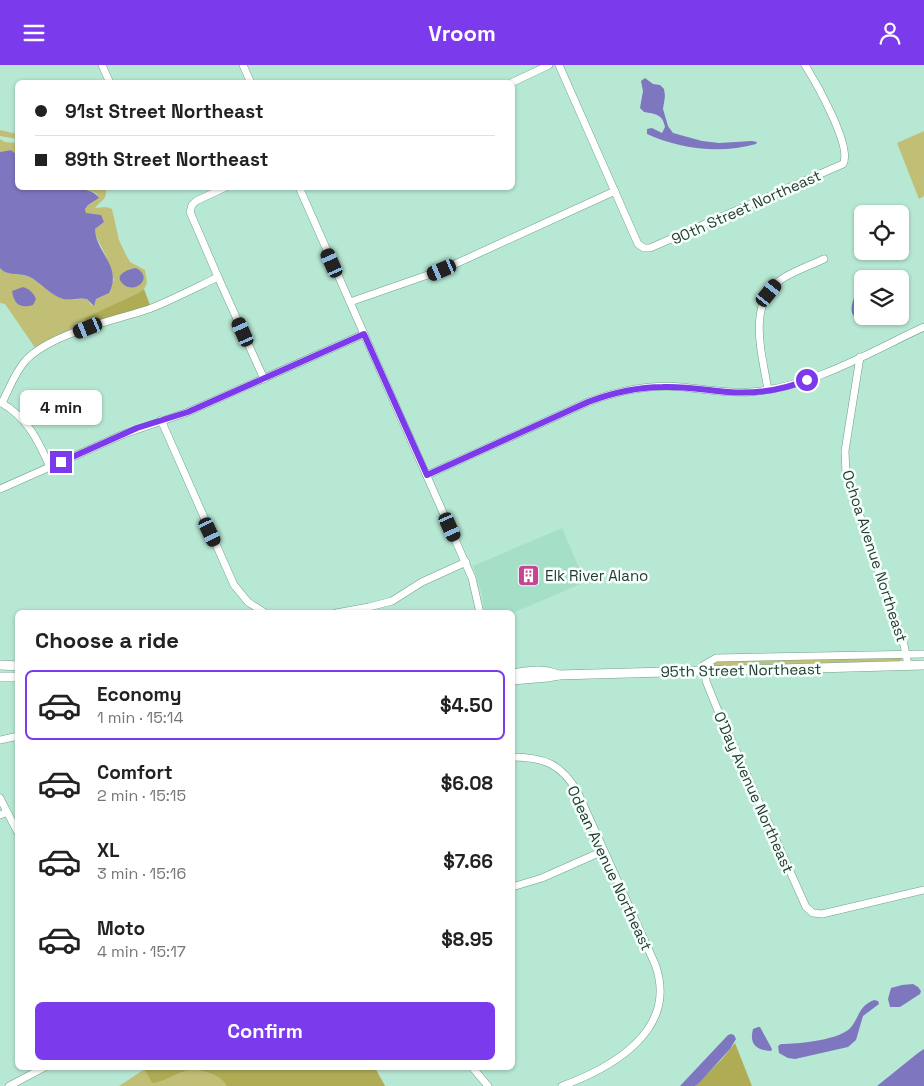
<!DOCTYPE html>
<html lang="en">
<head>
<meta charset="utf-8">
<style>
  :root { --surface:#fff; --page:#f2f2f2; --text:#222; --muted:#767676; --line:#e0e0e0; --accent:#7c3aed }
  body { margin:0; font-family:"Space Grotesk",sans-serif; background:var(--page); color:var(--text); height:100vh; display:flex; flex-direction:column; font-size:19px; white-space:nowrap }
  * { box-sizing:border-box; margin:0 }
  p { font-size:16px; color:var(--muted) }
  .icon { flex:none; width:28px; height:28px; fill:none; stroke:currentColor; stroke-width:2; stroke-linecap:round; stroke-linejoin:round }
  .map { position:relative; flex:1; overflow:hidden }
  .side { position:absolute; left:15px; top:545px; width:500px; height:460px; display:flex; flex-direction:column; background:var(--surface); border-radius:8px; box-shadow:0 1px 4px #0004 }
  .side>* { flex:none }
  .banner { position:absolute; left:15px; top:15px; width:500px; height:110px; border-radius:8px; box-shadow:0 1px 4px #0004; display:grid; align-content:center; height:110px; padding:0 20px; background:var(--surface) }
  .buttons { position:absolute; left:854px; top:140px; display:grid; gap:10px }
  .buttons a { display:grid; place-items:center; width:55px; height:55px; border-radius:8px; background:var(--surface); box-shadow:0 1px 4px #0004; font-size:25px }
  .end { position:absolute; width:22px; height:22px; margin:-11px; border:6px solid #7c3aed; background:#fff; box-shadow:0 0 0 2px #fff }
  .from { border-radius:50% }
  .bubble { position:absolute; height:35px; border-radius:8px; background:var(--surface); box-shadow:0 1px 4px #0004; font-size:16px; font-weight:800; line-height:35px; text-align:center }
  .car { position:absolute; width:15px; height:30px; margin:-15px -8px; border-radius:6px; box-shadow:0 0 4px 1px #0007; background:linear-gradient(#222 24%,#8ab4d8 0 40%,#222 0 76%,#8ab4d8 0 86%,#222 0) }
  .banner b { display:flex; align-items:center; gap:18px; height:48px; font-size:19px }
  .banner b+b { border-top:1px solid var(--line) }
  .banner i { width:12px; height:12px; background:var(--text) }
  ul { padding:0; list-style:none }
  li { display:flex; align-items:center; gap:15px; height:70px; margin:0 10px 8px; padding:0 10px; border:2px solid transparent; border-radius:8px }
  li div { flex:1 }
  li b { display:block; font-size:19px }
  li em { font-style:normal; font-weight:800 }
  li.on { border-color:var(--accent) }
  li>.icon { width:45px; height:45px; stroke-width:1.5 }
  h2 { padding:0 20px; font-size:22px; line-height:60px }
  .action { display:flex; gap:10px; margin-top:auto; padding:10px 20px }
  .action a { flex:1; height:58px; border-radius:8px; background:var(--accent); color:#fff; font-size:20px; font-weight:800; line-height:58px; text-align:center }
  header { display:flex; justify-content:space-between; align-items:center; height:65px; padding:0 20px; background:var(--accent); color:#fff; font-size:22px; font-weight:800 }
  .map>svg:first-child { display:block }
  .built { fill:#a5dfc7 }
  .green { fill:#c1bf76 }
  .forest { fill:#b0ac56 }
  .water { fill:#7e77c0 }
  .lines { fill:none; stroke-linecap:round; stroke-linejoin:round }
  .minor-casing { stroke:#709f8b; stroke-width:8 }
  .major-casing { stroke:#709f8b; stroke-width:10 }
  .minor { stroke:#fff; stroke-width:7 }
  .major { stroke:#fff; stroke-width:9 }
  .route { stroke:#7c3aed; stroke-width:6 }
  .labels { text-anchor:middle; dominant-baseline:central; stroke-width:5; stroke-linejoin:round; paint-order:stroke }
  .street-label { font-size:15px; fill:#273b32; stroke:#f5fffb }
  .poi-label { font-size:15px; fill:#273b32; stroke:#f5fffb; text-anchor:start }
</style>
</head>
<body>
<header><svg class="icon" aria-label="menu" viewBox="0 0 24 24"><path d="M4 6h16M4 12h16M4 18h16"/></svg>Vroom<svg class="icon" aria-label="person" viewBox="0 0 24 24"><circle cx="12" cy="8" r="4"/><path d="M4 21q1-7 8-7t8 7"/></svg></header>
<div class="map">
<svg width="924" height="1021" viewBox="0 0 924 1021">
  <rect width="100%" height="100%" fill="#b7e8d3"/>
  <path class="built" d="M562 463 585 517 513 548 484 547 482 530 473 501Z"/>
  <g class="green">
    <path d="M0 65 17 69V74L0 71Z"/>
    <path d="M924 66V131L919 134 897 78Z"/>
    <path d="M0 74 5 77 17 78V90L11 85 0 87Z"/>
    <path d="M81 123H106C107 136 102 134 95 143L106 142 112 144 119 175 126 190 130 197 145 205 147 218 144 224 136 229 86 253 88 260 36 284 5 239 0 238V203C7 212 20 207 30 212 41 218 50 230 63 234 71 236 79 233 87 234L92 241 96 234 103 231 114 215 107 193 95 169V164L104 157 96 149 90 150 86 148 85 144 88 140 99 133 96 128Z"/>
    <path d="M903 592 900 596 709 601 719 596Z"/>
    <path d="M148 1002 375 1003 385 1021H119Z"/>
  </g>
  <g class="forest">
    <path d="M144 224 150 240 88 260 86 258 85 253 136 229Z"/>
    <path d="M735 978 752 1021H695L722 994Z"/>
    <path d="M148 1003H375L385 1021H227C222 1013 216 1010 207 1007 182 999 175 1014 153 1018L151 1016 145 1005Z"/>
  </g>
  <g class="water">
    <path d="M645 13 653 19 660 20 664 24 665 31 663 44 668 61 673 68 702 76 719 78 752 76 757 77 756 79C720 89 680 84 647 69V64L652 63 662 68 665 62C663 49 655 49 644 47L640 43 643 26 641 16Z"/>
    <path d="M11 85 17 90 18 122C36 122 90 117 99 133L88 140 85 144 86 148 101 150 104 157 95 164C95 186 123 202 109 228L96 234 94 241 87 234C79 232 71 236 63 234 50 230 41 218 30 212 20 207 7 212 0 203V87Z"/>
    <path d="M136 203C155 213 134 230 123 219 113 210 128 204 136 203Z"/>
    <path d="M23 222C29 224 33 227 36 234L33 240C20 244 14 239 12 226Z"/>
    <path d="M860 230 862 231V251H867C851 257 849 246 854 233Z"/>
    <path d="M913 919 918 922 921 926 920 929 900 942H890L888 934 891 923 902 920Z"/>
    <path d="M874 935 878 936 879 939 863 951 856 975 848 982 795 994 788 993 779 988 778 981 781 979C797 979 843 975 852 961 860 950 859 941 874 935Z"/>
    <path d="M758 962H760L772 984 771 986C756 985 749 979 753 964Z"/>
    <path d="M731 969 734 970 736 974 730 984 699 1018 695 1021H680L728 970Z"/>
    <path d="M924 984V1021H877L918 988Z"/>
  </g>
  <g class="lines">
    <defs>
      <g id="minor">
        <path d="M102 0 110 18"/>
        <path d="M243 0 251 18"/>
        <path d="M559 0 638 179 644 183H650L843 99C853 82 815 16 805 0"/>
        <path d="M511 18 549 0"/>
        <path d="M299 122 472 513 480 548"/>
        <path d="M218 212 264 314"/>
        <path d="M350 237 442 205 615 126"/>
        <path d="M860 292 845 386 846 410 904 580 908 600"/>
        <path d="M768 325C762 288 745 235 785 212 797 205 811 200 824 194"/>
        <path d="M0 337C27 352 38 375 50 402"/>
        <path d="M2 338C9 324 15 307 26 295 52 268 113 256 149 244 172 235 195 223 218 212L190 147 192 140 196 136 226 122"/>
        <path d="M161 355 234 520 248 537 265 548"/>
        <path d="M427 410 588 337C618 326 649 319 681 322 704 324 727 329 750 327 810 323 870 287 924 262"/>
        <path d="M0 424 124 369 188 347 364 269"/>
        <path d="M336 548 369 542 392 536 422 517 466 497"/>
        <path d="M924 589 716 593 704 600 706 616 716 641 806 842 813 848 822 849 924 825"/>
        <path d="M0 675 18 671"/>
        <path d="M512 692C544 692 562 699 578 728L655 899C679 964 614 1002 562 1021"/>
        <path d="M0 733 18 768"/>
        <path d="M0 750 7 747"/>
        <path d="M512 822 542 813 603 786"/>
        <path d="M472 1002 488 1021"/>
        <path d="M9 1021 45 1002"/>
      </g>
      <g id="major">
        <path d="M0 600 18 601"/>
        <path d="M512 609C528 606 543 604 558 610"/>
        <path d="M0 612H18"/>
        <path d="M512 615 548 612 558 610 924 600"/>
      </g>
    </defs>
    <use href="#minor" class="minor-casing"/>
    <use href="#major" class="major-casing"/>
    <use href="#minor" class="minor"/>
    <use href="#major" class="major"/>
  </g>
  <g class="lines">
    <path class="route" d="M61 397 137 363 188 347 364 269 427 410 588 337C612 328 637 322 663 322 685 321 706 325 728 327 755 329 783 325 807 315"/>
  </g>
  <defs>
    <symbol id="building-square" viewBox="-11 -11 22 22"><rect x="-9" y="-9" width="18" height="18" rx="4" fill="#c44591" stroke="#f5fffb"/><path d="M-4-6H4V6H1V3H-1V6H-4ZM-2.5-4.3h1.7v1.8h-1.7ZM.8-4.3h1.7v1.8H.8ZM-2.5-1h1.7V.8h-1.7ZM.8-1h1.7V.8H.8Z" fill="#fff"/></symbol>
  </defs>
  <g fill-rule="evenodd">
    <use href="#building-square" x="516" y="498" width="25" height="25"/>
  </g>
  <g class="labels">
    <g class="street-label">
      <text transform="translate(746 142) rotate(-24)">90th Street Northeast</text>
      <text transform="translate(875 491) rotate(72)">Ochoa Avenue Northeast</text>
      <text transform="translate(741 605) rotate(-1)">95th Street Northeast</text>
      <text transform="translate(754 727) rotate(66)">O'Day Avenue Northeast</text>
      <text transform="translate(610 803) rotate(65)">Odean Avenue Northeast</text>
    </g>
    <g class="poi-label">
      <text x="545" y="510">Elk River Alano</text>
    </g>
  </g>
</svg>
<div class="buttons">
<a><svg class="icon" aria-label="locate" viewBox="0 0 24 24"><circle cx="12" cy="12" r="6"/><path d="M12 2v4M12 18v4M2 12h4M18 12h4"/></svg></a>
<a><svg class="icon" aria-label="layers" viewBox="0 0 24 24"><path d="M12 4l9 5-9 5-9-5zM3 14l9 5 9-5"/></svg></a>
</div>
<i class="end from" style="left:807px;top:315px"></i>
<i class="end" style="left:61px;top:397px"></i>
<div class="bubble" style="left:20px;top:325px;width:82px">4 min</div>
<i class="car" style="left:332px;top:198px;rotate:336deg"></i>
<i class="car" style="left:442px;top:205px;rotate:247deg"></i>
<i class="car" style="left:769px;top:228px;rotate:39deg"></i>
<i class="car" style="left:88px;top:263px;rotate:248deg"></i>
<i class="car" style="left:243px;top:267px;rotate:336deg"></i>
<i class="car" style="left:450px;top:462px;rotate:156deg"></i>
<i class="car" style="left:210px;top:467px;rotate:155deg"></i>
<div class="banner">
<b><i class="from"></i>91st Street Northeast</b>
<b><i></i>89th Street Northeast</b>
</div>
<section class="side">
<h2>Choose a ride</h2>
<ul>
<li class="on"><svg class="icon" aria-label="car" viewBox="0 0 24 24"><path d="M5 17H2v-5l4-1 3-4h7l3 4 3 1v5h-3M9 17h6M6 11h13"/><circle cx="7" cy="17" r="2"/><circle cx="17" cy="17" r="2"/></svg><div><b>Economy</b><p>1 min · 15:14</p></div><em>$4.50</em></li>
<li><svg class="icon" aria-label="car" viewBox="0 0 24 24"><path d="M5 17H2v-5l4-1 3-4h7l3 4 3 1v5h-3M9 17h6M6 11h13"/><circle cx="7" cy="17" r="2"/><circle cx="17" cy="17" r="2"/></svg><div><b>Comfort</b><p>2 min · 15:15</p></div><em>$6.08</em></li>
<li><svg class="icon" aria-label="car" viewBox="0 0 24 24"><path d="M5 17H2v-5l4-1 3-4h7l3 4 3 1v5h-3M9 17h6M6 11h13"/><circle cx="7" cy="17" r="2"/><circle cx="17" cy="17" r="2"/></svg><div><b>XL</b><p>3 min · 15:16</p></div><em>$7.66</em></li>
<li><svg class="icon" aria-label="car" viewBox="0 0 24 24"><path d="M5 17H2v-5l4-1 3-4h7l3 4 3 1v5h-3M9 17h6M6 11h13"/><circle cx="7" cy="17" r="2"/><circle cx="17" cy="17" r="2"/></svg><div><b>Moto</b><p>4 min · 15:17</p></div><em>$8.95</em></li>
</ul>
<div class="action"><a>Confirm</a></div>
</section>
</div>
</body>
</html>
